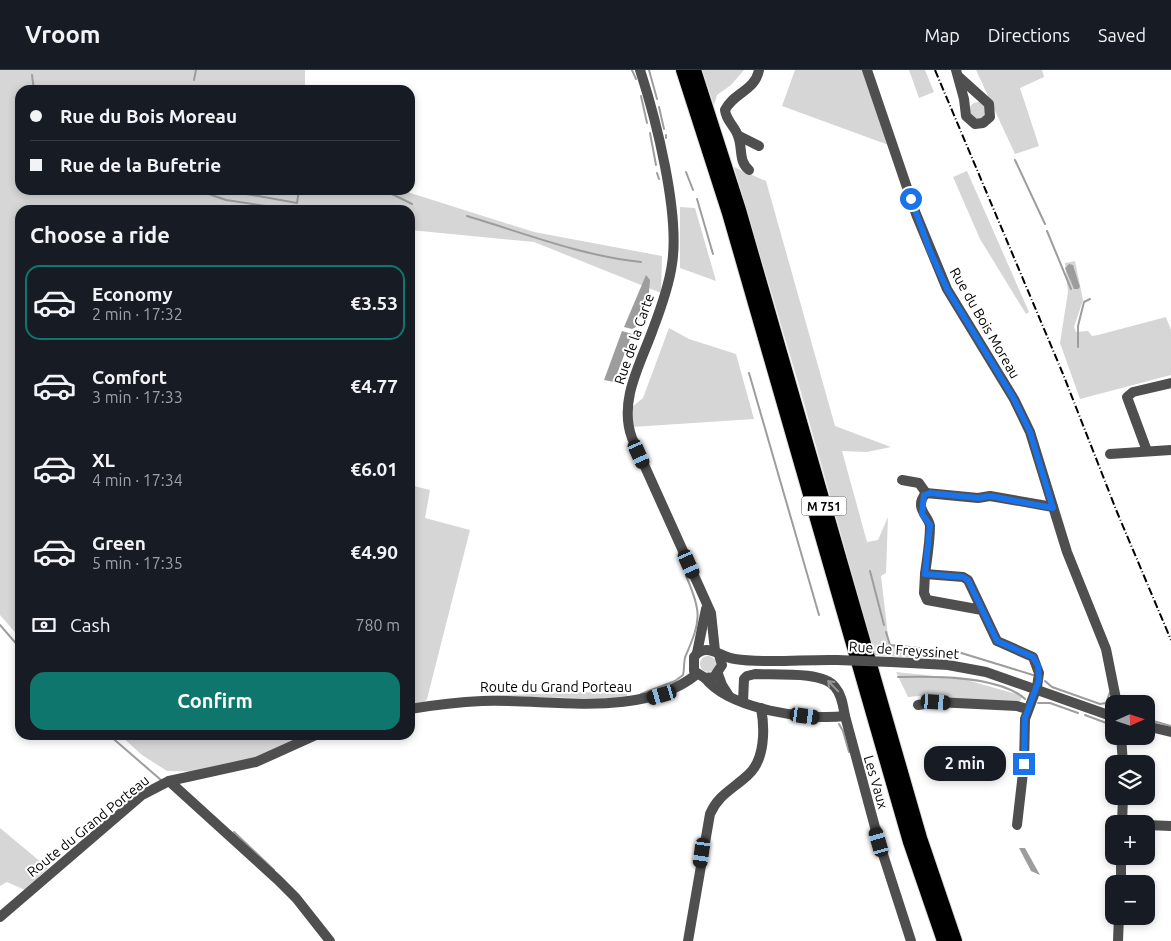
<!DOCTYPE html>
<html lang="en">
<head>
<meta charset="utf-8">
<style>
  :root { --surface:#171b24; --page:#242831; --text:#f1f3f6; --muted:#9ea1a6; --line:#363941; --accent:#0f766e }
  body { margin:0; font-family:Ubuntu,sans-serif; background:var(--page); color:var(--text); height:100vh; display:flex; flex-direction:column; font-size:19px; white-space:nowrap }
  * { box-sizing:border-box; margin:0 }
  p { font-size:16px; color:var(--muted) }
  .icon { flex:none; width:28px; height:28px; fill:none; stroke:currentColor; stroke-width:2; stroke-linecap:round; stroke-linejoin:round }
  .map { position:relative; flex:1; overflow:hidden }
  .sheet { position:absolute; left:15px; top:135px; width:400px; height:535px; display:flex; flex-direction:column; background:var(--surface); border-radius:15px; box-shadow:0 2px 8px #0003 }
  .sheet>* { flex:none }
  .banner { position:absolute; left:15px; top:15px; width:400px; height:110px; border-radius:15px; box-shadow:0 2px 8px #0003; display:grid; align-content:center; height:110px; padding:0 15px; background:var(--surface) }
  .needle { width:32px; rotate:87deg }
  .buttons { position:absolute; left:1105px; top:625px; display:grid; gap:10px }
  .buttons a { display:grid; place-items:center; width:50px; height:50px; border-radius:10px; background:var(--surface); box-shadow:0 2px 8px #0003; font-size:25px }
  .end { position:absolute; width:22px; height:22px; margin:-11px; border:6px solid #1a73e8; background:#fff; box-shadow:0 0 0 2px #fff }
  .from { border-radius:50% }
  .bubble { position:absolute; height:35px; border-radius:15px; background:var(--surface); box-shadow:0 2px 8px #0003; font-size:16px; font-weight:600; line-height:35px; text-align:center }
  .car { position:absolute; width:15px; height:30px; margin:-15px -8px; border-radius:6px; box-shadow:0 0 4px 1px #0007; background:linear-gradient(#222 24%,#8ab4d8 0 40%,#222 0 76%,#8ab4d8 0 86%,#222 0) }
  .banner b { display:flex; align-items:center; gap:18px; height:48px; font-size:19px }
  .banner b+b { border-top:1px solid var(--line) }
  .banner i { width:12px; height:12px; background:var(--text) }
  ul { padding:0; list-style:none }
  li { display:flex; align-items:center; gap:15px; height:75px; margin:0 10px 8px; padding:0 5px; border:2px solid transparent; border-radius:15px }
  li div { flex:1 }
  li b { display:block; font-size:19px }
  li em { font-style:normal; font-weight:600 }
  li.selected { border-color:var(--accent) }
  li>.icon { width:45px; height:45px; stroke-width:1.5 }
  h2 { padding:0 15px; font-size:22px; line-height:60px }
  .pay { display:flex; align-items:center; gap:12px; height:55px; padding:0 15px; font-size:19px }
  .pay p { margin-inline-start:auto }
  .button { display:flex; gap:10px; margin-top:auto; padding:10px 15px }
  .button a { flex:1; height:58px; border-radius:15px; background:var(--accent); color:#fff; font-size:20px; font-weight:600; line-height:58px; text-align:center }
  header { display:flex; align-items:center; gap:30px; box-sizing:border-box; height:70px; padding:0 25px; background:var(--surface); border-bottom:1px solid var(--line) }
  header strong { font-size:24px }
  nav { display:flex; gap:28px; margin-inline-start:auto; font-size:18px }
  .map>svg:first-child { display:block }
  .green { fill:#d6d6d6 }
  .water { fill:#9d9d9d }
  .lines { fill:none; stroke-linecap:round; stroke-linejoin:round }
  .stream { stroke:#9d9d9d; stroke-width:2 }
  .highway-casing { stroke:#dbdbdb; stroke-width:16 }
  .minor { stroke:#4f4f4f; stroke-width:10 }
  .highway { stroke:#000; stroke-width:14 }
  .rail { stroke:#000; stroke-width:2; stroke-dasharray:8 2.5 1 2.5; stroke-linecap:butt }
  .minor-bridge { stroke:#4f4f4f; stroke-width:10 }
  .oneway { stroke:#959595 }
  .route { stroke:#1a73e8; stroke-width:6 }
  .labels { text-anchor:middle; dominant-baseline:central; stroke-width:4; stroke-linejoin:round; paint-order:stroke }
  .shield { fill:#fff; stroke:#4c4c4c; stroke-width:1 }
  .shield-label { font-size:12px; font-weight:bold; fill:#000 }
  .street-label { font-size:14px; fill:#000; stroke:#fff }
</style>
</head>
<body>
<header>
<strong>Vroom</strong>
<nav><a>Map</a><a>Directions</a><a>Saved</a></nav>
</header>
<div class="map">
<svg width="1171" height="871" viewBox="0 0 1171 871">
  <rect width="100%" height="100%" fill="#fff"/>
  <g class="green">
    <path d="M0 0H305V20H20V120H401L534 162 662 186 661 223 534 172 410 160V140H20V568L0 545Z"/>
    <path d="M702 0H744L731 15 717 25 714 35Z"/>
    <path d="M795 0H867L894 77 782 36Z"/>
    <path d="M909 0H925L934 22 919 28Z"/>
    <path d="M976 0H1042L1044 7 1020 18 1039 76 1015 84Z"/>
    <circle cx="978" cy="41" r="9"/>
    <path d="M734 97 766 111 835 356 891 377 867 382 842 381 867 472 878 470 888 447 886 503 881 506 889 574 948 581V591L875 585 798 312Z"/>
    <path d="M967 101 1029 242 1026 244 980 169 953 107Z"/>
    <path d="M680 137 695 138 716 211 680 198Z"/>
    <path d="M1075 191 1083 230 1074 257 1076 262 1088 261 1092 266 1098 265 1166 247 1171 260V305L1080 329 1060 273 1068 222 1065 193Z"/>
    <path d="M669 258 689 269 736 284 754 349 632 357V337L643 328Z"/>
    <path d="M410 415 430 420 425 448 470 460 427 629 420 637 410 639Z"/>
    <circle cx="708" cy="594" r="8"/>
    <path d="M896 602 963 609 1023 626 1017 636 936 632 920 626 908 627Z"/>
    <path d="M584 622 627 624V629L481 626Z"/>
    <path d="M120 665H316L217 702 167 701 142 685Z"/>
    <path d="M0 758 48 798 25 820 7 812 0 816Z"/>
  </g>
  <g class="water">
    <path d="M1069 194 1073 195 1080 217 1078 219H1074L1065 198Z"/>
    <path d="M646 205 650 210 649 222 636 257 632 259 624 257Z"/>
    <path d="M622 261 632 264 614 312 604 310Z"/>
    <path d="M1019 778H1025L1040 805 1031 801Z"/>
  </g>
  <g class="lines">
    <g class="stream">
      <path d="M632 0 636 9"/>
      <path d="M649 0 657 29"/>
      <path d="M32 5 34 20"/>
      <path d="M194 10 196 0"/>
      <path d="M641 26 647 53"/>
      <path d="M659 37 664 59"/>
      <path d="M650 63 656 95"/>
      <path d="M666 65V68"/>
      <path d="M1015 90 1045 154"/>
      <path d="M686 102 693 120"/>
      <path d="M657 103 659 109"/>
      <path d="M224 120 297 133 299 120"/>
      <path d="M384 120 412 134"/>
      <path d="M203 122 226 130 293 140"/>
      <path d="M697 129 713 184"/>
      <path d="M467 146C524 163 582 186 641 192"/>
      <path d="M1047 161 1071 219"/>
      <path d="M1078 277V256L1084 232 1090 229"/>
      <path d="M749 303 819 545"/>
      <path d="M870 501 884 555"/>
      <path d="M0 555 20 578"/>
      <path d="M886 562 890 575 958 582 1033 605"/>
      <path d="M898 607C931 606 999 605 1025 629"/>
      <path d="M1045 611 1052 617 1100 634 1106 633 1110 622"/>
      <path d="M641 624 675 611 683 605C685 598 683 591 686 585 701 550 702 542 686 506"/>
      <path d="M1038 633H1050L1078 643"/>
      <path d="M1085 645 1109 654"/>
      <path d="M1146 649 1171 656"/>
      <path d="M839 654 843 661 849 682"/>
      <path d="M109 665 161 710"/>
      <path d="M880 757 887 779"/>
      <path d="M234 762 274 800"/>
    </g>
    <defs>
      <g id="highway">
        <path d="M683 0 729 143 910 772 944 871"/>
        <path d="M694 0 739 140 920 768 955 871"/>
      </g>
    </defs>
    <use href="#highway" class="highway-casing"/>
    <g class="minor">
      <path d="M640 0C656 49 680 143 672 194 669 216 661 238 653 259 641 293 618 331 632 368L711 543 715 581"/>
      <path d="M867 0 916 144 947 219 1014 329 1030 362 1067 482 1106 579 1117 634"/>
      <path d="M956 0 964 29 966 46 975 54 983 53 990 47 989 34 959 7"/>
      <path d="M739 66 759 76"/>
      <path d="M749 100C738 91 743 78 738 66 735 56 726 51 725 40 733 23 755 21 759 0"/>
      <path d="M1147 381 1127 327 1133 322 1171 313"/>
      <path d="M1110 384 1171 380"/>
      <path d="M902 410 919 413 926 423"/>
      <path d="M925 504C927 489 930 472 930 456 929 446 913 438 926 423L978 428 990 426 1053 437"/>
      <path d="M982 540 927 530 924 523 925 504 963 507 968 510 997 571 1033 587 1039 603 1037 617 1025 649 1024 694 1017 755"/>
      <path d="M697 583 706 539"/>
      <path d="M719 585 722 595 714 607 705 608 694 601V587C706 571 720 587 735 589 764 594 806 589 837 590"/>
      <path d="M891 592 948 595 986 602 1114 647"/>
      <path d="M718 604 722 615 729 626"/>
      <path d="M705 608C729 639 807 651 845 646 843 636 842 625 835 617 823 601 775 605 755 604L747 606 744 609 743 632"/>
      <path d="M918 635 936 632 1017 636 1027 639"/>
      <path d="M410 639C434 635 458 632 482 631 550 628 640 650 697 604"/>
      <path d="M845 646 879 772 911 871"/>
      <path d="M1146 656 1171 662"/>
      <path d="M1121 666 1123 694"/>
      <path d="M169 711 278 810 296 828 330 871"/>
      <path d="M1122 754 1123 726"/>
      <path d="M1146 755 1171 756"/>
      <path d="M1121 814V786"/>
      <path d="M0 847 142 725 169 711 256 692 316 665"/>
      <path d="M688 871 710 744C718 725 733 719 748 705 765 690 765 659 761 638"/>
      <path d="M1118 871 1119 846"/>
    </g>
    <use href="#highway" class="highway"/>
    <path class="rail" d="M935 0 1063 304 1117 442 1171 570"/>
    <path class="minor-bridge" d="M837 590 891 592"/>
  </g>
  <defs><path id="oneway-shaft" d="M-6 0H5M1.5-3L5.5 0L1.5 3" fill="none" stroke-width="1.6" stroke-linecap="round" stroke-linejoin="round" transform="scale(1.25)"/></defs>
  <use class="oneway" href="#oneway-shaft" transform="translate(833 616) rotate(-134)"/>
  <g class="lines">
    <path class="route" d="M911 129 930 181 947 219 1014 329 1030 362 1053 438 990 426 978 428 930 423 924 425 922 444 930 455 925 504 963 507 968 510 997 571 1033 587 1038 596 1039 610 1025 648 1024 694"/>
  </g>
  <g class="labels">
    <rect class="shield" x="801.5" y="426.5" width="45" height="19" rx="4"/>
    <g class="shield-label">
      <text x="824" y="436">M 751</text>
    </g>
    <g class="street-label">
      <text transform="translate(985 253) rotate(60)">Rue du Bois Moreau</text>
      <text transform="translate(634 269) rotate(-71)">Rue de la Carte</text>
      <text transform="translate(904 580) rotate(4)">Rue de Freyssinet</text>
      <text x="556" y="617">Route du Grand Porteau</text>
      <text transform="translate(876 712) rotate(74)">Les Vaux</text>
      <text transform="translate(88 756) rotate(-39)">Route du Grand Porteau</text>
    </g>
  </g>
</svg>
<div class="buttons">
<a><svg class="needle" viewBox="-14 -14 28 28"><path d="M0-13l5 13h-10z" fill="#e53935"/><path d="M0 13l5-13h-10z" fill="#9ea1a6"/></svg></a>
<a><svg class="icon" aria-label="layers" viewBox="0 0 24 24"><path d="M12 4l9 5-9 5-9-5zM3 14l9 5 9-5"/></svg></a>
<a>+</a>
<a>−</a>
</div>
<i class="end from" style="left:911px;top:129px"></i>
<i class="end" style="left:1024px;top:694px"></i>
<div class="bubble" style="left:924px;top:676px;width:82px">2 min</div>
<i class="car" style="left:639px;top:384px;rotate:156deg"></i>
<i class="car" style="left:689px;top:494px;rotate:156deg"></i>
<i class="car" style="left:662px;top:625px;rotate:254deg"></i>
<i class="car" style="left:936px;top:632px;rotate:94deg"></i>
<i class="car" style="left:805px;top:646px;rotate:98deg"></i>
<i class="car" style="left:879px;top:772px;rotate:344deg"></i>
<i class="car" style="left:702px;top:783px;rotate:188deg"></i>
<div class="banner">
<b><i class="from"></i>Rue du Bois Moreau</b>
<b><i></i>Rue de la Bufetrie</b>
</div>
<section class="sheet">
<h2>Choose a ride</h2>
<ul>
<li class="selected"><svg class="icon" aria-label="car" viewBox="0 0 24 24"><path d="M5 17H2v-5l4-1 3-4h7l3 4 3 1v5h-3M9 17h6M6 11h13"/><circle cx="7" cy="17" r="2"/><circle cx="17" cy="17" r="2"/></svg><div><b>Economy</b><p>2 min · 17:32</p></div><em>€3.53</em></li>
<li><svg class="icon" aria-label="car" viewBox="0 0 24 24"><path d="M5 17H2v-5l4-1 3-4h7l3 4 3 1v5h-3M9 17h6M6 11h13"/><circle cx="7" cy="17" r="2"/><circle cx="17" cy="17" r="2"/></svg><div><b>Comfort</b><p>3 min · 17:33</p></div><em>€4.77</em></li>
<li><svg class="icon" aria-label="car" viewBox="0 0 24 24"><path d="M5 17H2v-5l4-1 3-4h7l3 4 3 1v5h-3M9 17h6M6 11h13"/><circle cx="7" cy="17" r="2"/><circle cx="17" cy="17" r="2"/></svg><div><b>XL</b><p>4 min · 17:34</p></div><em>€6.01</em></li>
<li><svg class="icon" aria-label="car" viewBox="0 0 24 24"><path d="M5 17H2v-5l4-1 3-4h7l3 4 3 1v5h-3M9 17h6M6 11h13"/><circle cx="7" cy="17" r="2"/><circle cx="17" cy="17" r="2"/></svg><div><b>Green</b><p>5 min · 17:35</p></div><em>€4.90</em></li>
</ul>
<div class="pay"><svg class="icon" aria-label="cash" viewBox="0 0 24 24"><path d="M3 7h18v10H3z"/><circle cx="12" cy="12" r="2"/></svg>Cash<p>780 m</p></div>
<div class="button"><a>Confirm</a></div>
</section>
</div>
</body>
</html>
